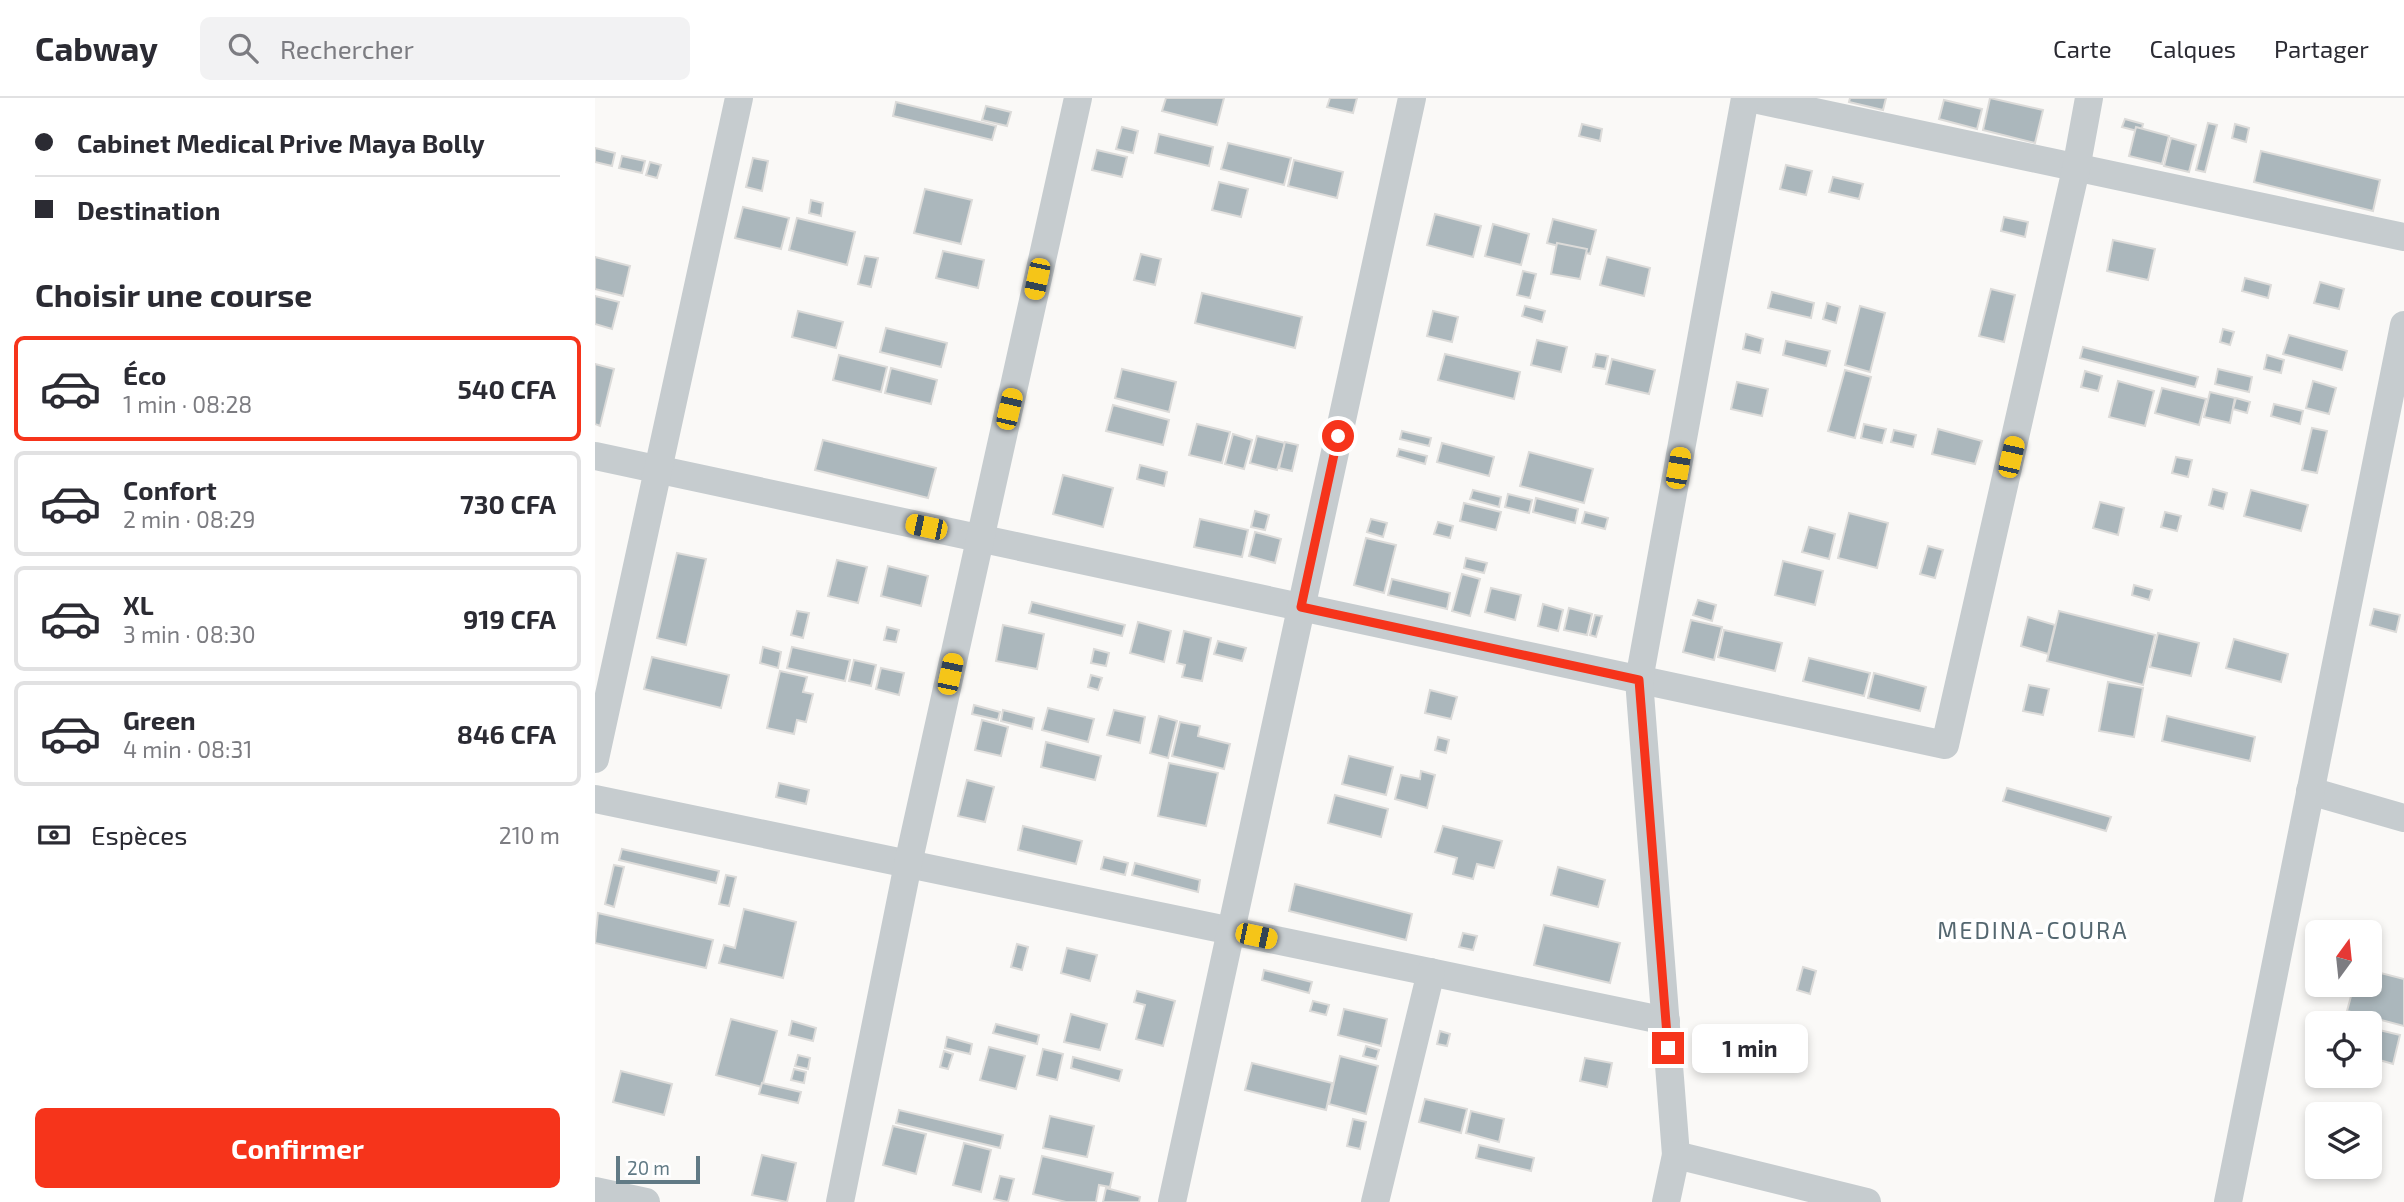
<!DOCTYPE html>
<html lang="fr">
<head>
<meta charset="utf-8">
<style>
  :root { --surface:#fff; --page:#f2f2f3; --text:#2b2b33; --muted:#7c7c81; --line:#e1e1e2; --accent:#f6341b }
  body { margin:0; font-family:"Exo 2",sans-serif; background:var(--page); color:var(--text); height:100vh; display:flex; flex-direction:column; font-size:26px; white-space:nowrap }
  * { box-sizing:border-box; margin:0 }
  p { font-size:23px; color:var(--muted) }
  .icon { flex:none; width:38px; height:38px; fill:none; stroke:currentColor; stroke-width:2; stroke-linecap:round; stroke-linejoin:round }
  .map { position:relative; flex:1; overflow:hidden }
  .details { display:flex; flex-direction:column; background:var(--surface); width:595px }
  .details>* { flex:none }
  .top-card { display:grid; align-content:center; height:154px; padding:0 35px; background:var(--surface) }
  .needle { width:46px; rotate:15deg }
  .controls { position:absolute; left:1710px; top:822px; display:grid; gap:14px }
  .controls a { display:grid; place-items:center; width:77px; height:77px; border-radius:10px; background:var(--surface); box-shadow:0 4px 10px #0003; font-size:35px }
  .scale { position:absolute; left:21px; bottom:18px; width:84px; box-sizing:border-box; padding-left:7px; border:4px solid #617a85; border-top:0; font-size:19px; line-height:24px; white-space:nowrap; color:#617a85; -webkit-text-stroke:5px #fff; paint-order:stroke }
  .end { position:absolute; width:32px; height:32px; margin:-16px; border:9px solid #f6341b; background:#fff; box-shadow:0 0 0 4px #fff }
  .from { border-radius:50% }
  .bubble { position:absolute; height:49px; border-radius:10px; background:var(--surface); box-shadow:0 4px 10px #0003; font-size:23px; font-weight:700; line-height:49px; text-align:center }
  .car { position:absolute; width:21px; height:42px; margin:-21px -10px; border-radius:9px; box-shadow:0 0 5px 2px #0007; background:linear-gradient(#f5c518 24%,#345 0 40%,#f5c518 0 76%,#345 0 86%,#f5c518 0) }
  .top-card b { display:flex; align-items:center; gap:24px; height:66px; font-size:26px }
  .top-card b+b { border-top:2px solid var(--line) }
  .top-card i { width:18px; height:18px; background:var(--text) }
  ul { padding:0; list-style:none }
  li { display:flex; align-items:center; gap:21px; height:105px; margin:0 14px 10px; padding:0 21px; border:4px solid var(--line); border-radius:10px }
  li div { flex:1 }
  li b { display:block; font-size:26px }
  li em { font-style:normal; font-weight:700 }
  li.on { border-color:var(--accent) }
  li>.icon { width:63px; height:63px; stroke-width:1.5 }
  h2 { padding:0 35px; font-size:32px; line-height:84px }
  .pay { display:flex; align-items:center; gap:18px; height:77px; padding:0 35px; font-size:26px }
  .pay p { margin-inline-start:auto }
  .button { display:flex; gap:14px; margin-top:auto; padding:14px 35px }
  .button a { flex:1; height:80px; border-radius:10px; background:var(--accent); color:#fff; font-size:28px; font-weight:700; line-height:80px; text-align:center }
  header { display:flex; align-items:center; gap:42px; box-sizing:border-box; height:98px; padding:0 35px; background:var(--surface); border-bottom:2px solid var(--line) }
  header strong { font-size:33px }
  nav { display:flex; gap:38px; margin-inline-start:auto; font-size:24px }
  .search { width:490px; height:63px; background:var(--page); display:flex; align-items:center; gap:18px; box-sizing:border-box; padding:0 24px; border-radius:10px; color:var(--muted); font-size:26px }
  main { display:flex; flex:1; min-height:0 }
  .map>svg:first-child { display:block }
  .building { fill:#abb7bc; stroke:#dcdbd9; stroke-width:2 }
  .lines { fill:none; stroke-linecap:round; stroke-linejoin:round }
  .minor { stroke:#c6cccf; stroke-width:28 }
  .route { stroke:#f6341b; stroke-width:9 }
  .labels { text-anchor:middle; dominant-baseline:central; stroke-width:7; stroke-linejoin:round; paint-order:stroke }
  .quarter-label { font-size:23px; letter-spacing:2px; fill:#546770; stroke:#fff }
</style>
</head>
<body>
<header>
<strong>Cabway</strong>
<div class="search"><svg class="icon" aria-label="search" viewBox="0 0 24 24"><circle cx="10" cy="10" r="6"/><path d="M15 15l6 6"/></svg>Rechercher</div>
<nav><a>Carte</a><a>Calques</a><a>Partager</a></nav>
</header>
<main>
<section class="details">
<div class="top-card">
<b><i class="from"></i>Cabinet Medical Prive Maya Bolly</b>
<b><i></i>Destination</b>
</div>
<h2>Choisir une course</h2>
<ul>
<li class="on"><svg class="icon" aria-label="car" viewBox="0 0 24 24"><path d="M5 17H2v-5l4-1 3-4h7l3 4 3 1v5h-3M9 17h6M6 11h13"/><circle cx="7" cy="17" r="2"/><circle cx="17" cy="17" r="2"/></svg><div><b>Éco</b><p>1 min · 08:28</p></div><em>540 CFA</em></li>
<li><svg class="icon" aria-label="car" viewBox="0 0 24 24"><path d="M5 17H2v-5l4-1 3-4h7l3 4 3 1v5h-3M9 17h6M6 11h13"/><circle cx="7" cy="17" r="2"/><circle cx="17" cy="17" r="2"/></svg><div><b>Confort</b><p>2 min · 08:29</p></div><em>730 CFA</em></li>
<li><svg class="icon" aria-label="car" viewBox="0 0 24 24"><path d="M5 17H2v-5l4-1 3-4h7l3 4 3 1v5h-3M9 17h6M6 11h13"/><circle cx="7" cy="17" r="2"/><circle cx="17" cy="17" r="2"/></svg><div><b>XL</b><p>3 min · 08:30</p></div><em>919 CFA</em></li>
<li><svg class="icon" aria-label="car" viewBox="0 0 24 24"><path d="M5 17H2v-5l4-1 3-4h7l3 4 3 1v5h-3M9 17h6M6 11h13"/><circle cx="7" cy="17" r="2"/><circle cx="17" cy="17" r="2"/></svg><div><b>Green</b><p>4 min · 08:31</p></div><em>846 CFA</em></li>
</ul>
<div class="pay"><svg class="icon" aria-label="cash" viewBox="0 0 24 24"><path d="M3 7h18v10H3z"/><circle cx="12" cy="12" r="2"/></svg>Espèces<p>210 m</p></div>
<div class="button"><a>Confirmer</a></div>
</section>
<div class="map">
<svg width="1809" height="1104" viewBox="0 0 1809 1104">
  <rect width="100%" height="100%" fill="#faf9f7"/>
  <g class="building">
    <path d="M571 0H629L622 27 567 13Z"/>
    <path d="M735 0H762L758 15 732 9Z"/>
    <path d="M1255 0H1291L1288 12 1254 4Z"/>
    <path d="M1395 0 1448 12 1440 45 1388 32Z"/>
    <path d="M1349 2 1387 11 1382 31 1344 21Z"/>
    <path d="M301 4 401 28 397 42 298 18Z"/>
    <path d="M391 8 416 14 412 28 387 22Z"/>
    <path d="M1530 21 1548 26 1546 34 1527 29Z"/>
    <path d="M1613 25 1622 27 1610 74 1601 72Z"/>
    <path d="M987 26 1007 31 1005 43 984 38Z"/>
    <path d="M1640 26 1654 30 1651 44 1637 40Z"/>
    <path d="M527 29 543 33 538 55 521 51Z"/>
    <path d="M1541 29 1574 38 1567 66 1534 58Z"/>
    <path d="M564 36 618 49 614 68 560 55Z"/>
    <path d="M1576 40 1601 47 1594 74 1569 68Z"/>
    <path d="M633 45 696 60 689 87 626 71Z"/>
    <path d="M0 50 20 55 17 68 0 64Z"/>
    <path d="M502 52 532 59 527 79 497 72Z"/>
    <path d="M1666 53 1785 82 1778 113 1659 84Z"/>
    <path d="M27 58 50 63 47 75 24 70Z"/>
    <path d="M158 60 173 63 167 93 151 89Z"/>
    <path d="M699 62 748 74 742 100 693 88Z"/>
    <path d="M55 64 66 67 62 80 51 77Z"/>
    <path d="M1191 67 1217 73 1211 97 1185 91Z"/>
    <path d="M1238 79 1268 86 1264 101 1234 94Z"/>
    <path d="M624 84 653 91 646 119 617 112Z"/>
    <path d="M330 91 377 102 366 146 319 135Z"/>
    <path d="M216 102 228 105 226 118 214 115Z"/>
    <path d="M148 109 194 120 186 151 140 140Z"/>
    <path d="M840 116 886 128 878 159 832 147Z"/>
    <path d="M1409 119 1433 124 1430 139 1406 133Z"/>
    <path d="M202 120 260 134 252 167 194 152Z"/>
    <path d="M958 121 1001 132 995 156 952 145Z"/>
    <path d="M898 126 934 136 926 167 890 158Z"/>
    <path d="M1518 142 1560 151 1553 182 1512 173Z"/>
    <path d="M962 145 992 151 985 181 956 176Z"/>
    <path d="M348 153 389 162 383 190 341 180Z"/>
    <path d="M546 156 566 161 560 187 539 182Z"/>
    <path d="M270 158 283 160 276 189 263 186Z"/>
    <path d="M0 159 35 168 28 198 0 191Z"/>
    <path d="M1012 159 1055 170 1049 198 1005 187Z"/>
    <path d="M928 173 941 176 935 200 922 197Z"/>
    <path d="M1650 180 1676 187 1673 200 1647 193Z"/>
    <path d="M1725 184 1749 191 1744 211 1719 205Z"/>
    <path d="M1396 191 1420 197 1409 244 1384 238Z"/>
    <path d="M1177 194 1219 205 1216 220 1173 210Z"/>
    <path d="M607 195 707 219 700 250 600 225Z"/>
    <path d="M0 198 24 204 17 231 0 226Z"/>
    <path d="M1232 205 1245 209 1241 225 1228 221Z"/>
    <path d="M930 208 950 213 947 224 927 218Z"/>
    <path d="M1265 208 1290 215 1275 274 1250 267Z"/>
    <path d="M203 213 248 224 241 250 197 239Z"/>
    <path d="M838 213 863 219 857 244 832 238Z"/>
    <path d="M291 230 352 245 346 269 285 254Z"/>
    <path d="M1628 231 1639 234 1635 247 1625 244Z"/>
    <path d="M1151 236 1168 241 1165 255 1148 251Z"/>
    <path d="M1694 237 1752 253 1747 272 1688 256Z"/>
    <path d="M942 242 972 249 966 274 936 267Z"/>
    <path d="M1191 243 1235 253 1231 268 1188 257Z"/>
    <path d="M1488 249 1603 279 1600 289 1485 260Z"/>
    <path d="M850 256 925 274 919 301 843 282Z"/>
    <path d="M1001 256 1013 258 1010 271 998 269Z"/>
    <path d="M244 257 292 269 286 294 238 282Z"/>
    <path d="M1672 257 1689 262 1686 275 1669 271Z"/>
    <path d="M1017 261 1060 272 1054 296 1011 286Z"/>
    <path d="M0 266 19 271 5 328 0 326Z"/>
    <path d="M296 270 342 282 336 306 290 295Z"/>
    <path d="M527 271 581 284 574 314 520 300Z"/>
    <path d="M1623 271 1657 279 1654 294 1620 286Z"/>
    <path d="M1250 272 1276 279 1260 340 1233 333Z"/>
    <path d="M1490 273 1507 278 1503 293 1486 289Z"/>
    <path d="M1523 283 1559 293 1550 328 1514 319Z"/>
    <path d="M1718 283 1741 290 1734 316 1711 310Z"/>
    <path d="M1142 284 1173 291 1167 318 1136 311Z"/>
    <path d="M1567 290 1611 301 1604 327 1560 315Z"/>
    <path d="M1615 294 1640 300 1635 325 1609 319Z"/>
    <path d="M1641 300 1655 304 1652 315 1638 311Z"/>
    <path d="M1679 306 1708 313 1705 326 1676 318Z"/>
    <path d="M518 307 574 322 568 347 511 333Z"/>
    <path d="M602 326 635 334 627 365 594 357Z"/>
    <path d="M1269 326 1291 331 1287 345 1266 340Z"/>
    <path d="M1717 330 1732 333 1722 375 1707 372Z"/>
    <path d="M1343 331 1387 343 1380 366 1337 356Z"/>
    <path d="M1299 332 1321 337 1318 349 1296 344Z"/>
    <path d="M807 333 836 340 834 348 805 341Z"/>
    <path d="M638 336 657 342 649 371 630 366Z"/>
    <path d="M662 338 690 345 682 372 655 365Z"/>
    <path d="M228 342 341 370 333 400 220 372Z"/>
    <path d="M690 344 703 347 697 373 684 370Z"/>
    <path d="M847 345 899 359 894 378 842 364Z"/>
    <path d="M804 351 832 358 830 366 802 358Z"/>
    <path d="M934 354 998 371 989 405 925 388Z"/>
    <path d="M1581 359 1597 362 1593 379 1577 375Z"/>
    <path d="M545 367 572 374 569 388 542 381Z"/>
    <path d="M468 377 518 390 508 429 458 416Z"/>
    <path d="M1618 391 1632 395 1628 411 1614 407Z"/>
    <path d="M878 392 906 399 904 409 875 401Z"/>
    <path d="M1656 392 1713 407 1706 433 1649 418Z"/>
    <path d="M913 396 937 402 934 415 910 409Z"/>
    <path d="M941 400 983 411 980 425 938 414Z"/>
    <path d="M1505 404 1529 410 1523 437 1498 430Z"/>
    <path d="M869 405 906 414 901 432 865 423Z"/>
    <path d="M660 413 674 417 670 432 656 429Z"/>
    <path d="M990 414 1013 420 1010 431 987 425Z"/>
    <path d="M1570 414 1586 418 1582 433 1566 429Z"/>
    <path d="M1254 415 1293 425 1282 470 1243 460Z"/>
    <path d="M605 421 653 432 647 459 599 449Z"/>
    <path d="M776 421 792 425 788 439 772 434Z"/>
    <path d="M843 424 858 428 855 440 839 436Z"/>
    <path d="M1214 429 1240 436 1234 461 1207 454Z"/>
    <path d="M660 434 686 441 680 465 654 458Z"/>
    <path d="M771 440 801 447 789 495 759 487Z"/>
    <path d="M1333 448 1348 452 1340 480 1325 476Z"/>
    <path d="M82 455 111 461 91 547 62 540Z"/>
    <path d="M871 460 892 465 889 475 869 470Z"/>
    <path d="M242 462 272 469 263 505 233 498Z"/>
    <path d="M1188 463 1228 473 1220 507 1180 497Z"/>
    <path d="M293 468 333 478 326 508 286 498Z"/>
    <path d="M867 476 885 481 875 518 857 513Z"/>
    <path d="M797 481 855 495 852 511 793 497Z"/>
    <path d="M1539 487 1557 492 1554 502 1537 497Z"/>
    <path d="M896 490 926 497 920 522 890 514Z"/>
    <path d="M1103 502 1121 507 1117 523 1098 517Z"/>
    <path d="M437 504 530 527 527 538 434 515Z"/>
    <path d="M948 506 968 512 963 533 943 528Z"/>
    <path d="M974 510 997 516 992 537 969 532Z"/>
    <path d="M1779 511 1805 517 1801 534 1775 527Z"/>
    <path d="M202 513 214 515 208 540 196 537Z"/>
    <path d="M1464 513 1560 537 1548 587 1452 563Z"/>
    <path d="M1000 517 1007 518 1001 539 995 537Z"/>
    <path d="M1433 519 1460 527 1453 556 1426 548Z"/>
    <path d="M1096 522 1127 529 1119 562 1088 554Z"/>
    <path d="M543 524 576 533 569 564 535 555Z"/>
    <path d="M408 527 449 536 442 571 401 563Z"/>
    <path d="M292 529 304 532 301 544 289 542Z"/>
    <path d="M1129 532 1187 545 1180 573 1123 559Z"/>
    <path d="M589 533 616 540 607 583 587 579 590 567 582 565Z"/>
    <path d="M1563 535 1604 545 1596 578 1555 569Z"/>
    <path d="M1639 541 1693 556 1686 584 1631 570Z"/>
    <path d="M623 543 651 550 647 563 619 556Z"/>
    <path d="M168 549 186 554 183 570 165 565Z"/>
    <path d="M197 549 255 562 250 583 192 570Z"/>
    <path d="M499 551 514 555 511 568 496 565Z"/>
    <path d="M57 559 134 577 126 610 49 591Z"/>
    <path d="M1214 560 1275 575 1269 598 1208 583Z"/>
    <path d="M259 562 281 567 276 588 254 583Z"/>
    <path d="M286 570 309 575 304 597 281 591Z"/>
    <path d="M185 573 212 579 208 594 218 596 211 624 202 622 199 636 172 630Z"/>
    <path d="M1279 575 1331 589 1325 613 1273 600Z"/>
    <path d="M496 577 507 580 503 592 493 589Z"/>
    <path d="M1513 584 1548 590 1539 639 1504 633Z"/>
    <path d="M1434 587 1454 591 1448 617 1428 613Z"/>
    <path d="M835 592 862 599 856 621 830 615Z"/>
    <path d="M379 607 405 614 403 622 377 616Z"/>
    <path d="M453 610 499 621 493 644 447 632Z"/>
    <path d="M408 612 439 620 437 631 406 623Z"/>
    <path d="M519 612 550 619 545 645 512 637Z"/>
    <path d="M564 618 582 623 573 660 555 655Z"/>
    <path d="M1572 618 1660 639 1655 663 1567 643Z"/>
    <path d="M387 622 413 629 406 658 380 652Z"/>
    <path d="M585 624 605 628 603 638 635 646 629 671 577 658Z"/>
    <path d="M843 639 854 642 851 655 840 652Z"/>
    <path d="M451 644 506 658 500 682 446 669Z"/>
    <path d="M754 658 798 669 791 697 747 686Z"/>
    <path d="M574 665 623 675 611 728 563 718Z"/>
    <path d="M826 673 840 677 832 710 800 701 806 677 825 681Z"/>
    <path d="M372 682 399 689 390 724 363 718Z"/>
    <path d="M184 685 214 692 211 706 181 699Z"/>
    <path d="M1412 690 1516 719 1511 733 1408 703Z"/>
    <path d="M740 697 793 711 786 739 733 725Z"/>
    <path d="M428 728 487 743 481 766 423 752Z"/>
    <path d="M848 728 907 743 899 770 882 766 878 781 858 776 862 760 840 754Z"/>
    <path d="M27 751 124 773 121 785 24 762Z"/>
    <path d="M509 759 533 765 530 777 506 771Z"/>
    <path d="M540 765 605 782 603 794 537 777Z"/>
    <path d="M19 767 29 769 19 809 10 806Z"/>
    <path d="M963 769 1010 782 1003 809 956 797Z"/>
    <path d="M131 777 141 779 134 808 124 806Z"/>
    <path d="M700 786 817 816 811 842 694 813Z"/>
    <path d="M149 811 201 824 188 880 124 865 129 847 140 850Z"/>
    <path d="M3 815 118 842 111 870 0 845Z"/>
    <path d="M949 827 1025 845 1015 885 939 867Z"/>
    <path d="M868 835 882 838 878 852 864 849Z"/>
    <path d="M422 846 433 849 427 872 416 869Z"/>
    <path d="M472 850 502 857 495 883 466 875Z"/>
    <path d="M1208 869 1221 873 1215 896 1202 892Z"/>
    <path d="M669 872 717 884 714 895 667 882Z"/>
    <path d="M1774 872 1809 881V928L1752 913 1759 887H1774Z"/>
    <path d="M542 893 580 903 568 948 541 941 550 907 539 904Z"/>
    <path d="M718 903 734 907 731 917 715 913Z"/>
    <path d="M749 911 792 921 786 948 743 937Z"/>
    <path d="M476 916 512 926 505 952 469 944Z"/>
    <path d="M136 921 182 933 167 989 121 977Z"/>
    <path d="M197 923 221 930 218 943 194 937Z"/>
    <path d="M401 926 444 937 442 946 398 935Z"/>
    <path d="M1780 931 1805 937 1798 966 1774 959Z"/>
    <path d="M845 933 855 936 852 948 842 946Z"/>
    <path d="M352 939 377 946 375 956 350 950Z"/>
    <path d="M771 948 784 952 781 961 768 958Z"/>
    <path d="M394 949 430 958 421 991 385 982Z"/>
    <path d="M448 951 468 956 462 982 442 977Z"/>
    <path d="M349 953 358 956 353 971 345 969Z"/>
    <path d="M203 957 215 960 213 971 200 968Z"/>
    <path d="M745 958 783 968 771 1016 734 1006Z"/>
    <path d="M478 959 527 972 524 983 476 970Z"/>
    <path d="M990 960 1017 965 1012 989 985 983Z"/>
    <path d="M657 965 737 985 731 1012 650 992Z"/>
    <path d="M199 971 211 974 209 985 196 982Z"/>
    <path d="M26 973 77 986 69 1017 18 1004Z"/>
    <path d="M167 985 206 994 203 1005 164 996Z"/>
    <path d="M830 1001 872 1011 866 1035 824 1024Z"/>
    <path d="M304 1012 408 1037 405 1050 301 1025Z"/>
    <path d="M876 1013 909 1021 904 1044 871 1035Z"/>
    <path d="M455 1018 499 1028 492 1059 448 1050Z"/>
    <path d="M758 1021 771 1024 765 1051 752 1048Z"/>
    <path d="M298 1028 331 1036 321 1076 288 1067Z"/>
    <path d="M369 1045 396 1052 386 1094 358 1087Z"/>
    <path d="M884 1047 939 1060 936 1073 881 1060Z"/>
    <path d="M167 1057 201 1065 192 1104 157 1097Z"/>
    <path d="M447 1058 518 1075 515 1089 504 1087 501 1104H471L438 1096Z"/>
    <path d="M405 1078 419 1081 413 1104 399 1101Z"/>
    <path d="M511 1090 545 1099 544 1104H508Z"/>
  </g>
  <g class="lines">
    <g class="minor">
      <path d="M1154 0 1809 139"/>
      <path d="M0 358 1350 647 1481 71 1494 0"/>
      <path d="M0 661 144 0"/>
      <path d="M1715 693 1809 720"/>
      <path d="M0 701 1071 923"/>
      <path d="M1081 1057 1044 582 1150 0"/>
      <path d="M0 1093 51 1104"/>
      <path d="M245 1104 313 766 483 0"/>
      <path d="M577 1104 817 0"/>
      <path d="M780 1104 836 874"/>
      <path d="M1071 1104 1081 1057 1272 1104"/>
      <path d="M1633 1104 1809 227"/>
    </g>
  </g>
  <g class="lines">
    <path class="route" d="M743 338 706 509 1044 582 1073 950"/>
  </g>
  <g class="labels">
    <g class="quarter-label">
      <text x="1438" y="832">MEDINA-COURA</text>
    </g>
  </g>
</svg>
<div class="controls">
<a><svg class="needle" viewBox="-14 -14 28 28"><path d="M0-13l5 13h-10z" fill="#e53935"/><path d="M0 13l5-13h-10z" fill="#7c7c81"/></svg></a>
<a><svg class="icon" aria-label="locate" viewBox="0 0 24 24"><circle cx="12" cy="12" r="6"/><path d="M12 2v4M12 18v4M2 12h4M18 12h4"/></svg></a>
<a><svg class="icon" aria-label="layers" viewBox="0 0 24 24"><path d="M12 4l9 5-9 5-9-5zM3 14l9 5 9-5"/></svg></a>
</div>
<div class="scale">20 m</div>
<i class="end from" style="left:743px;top:338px"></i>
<i class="end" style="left:1073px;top:950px"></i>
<div class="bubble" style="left:1097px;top:926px;width:116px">1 min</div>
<i class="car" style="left:442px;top:181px;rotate:192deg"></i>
<i class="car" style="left:414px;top:311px;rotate:13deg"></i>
<i class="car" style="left:1416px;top:359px;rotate:13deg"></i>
<i class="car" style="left:1083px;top:370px;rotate:10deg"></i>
<i class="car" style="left:331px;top:429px;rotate:282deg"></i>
<i class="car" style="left:355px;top:576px;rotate:12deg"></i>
<i class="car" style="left:661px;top:838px;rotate:102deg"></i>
</div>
</main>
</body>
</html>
